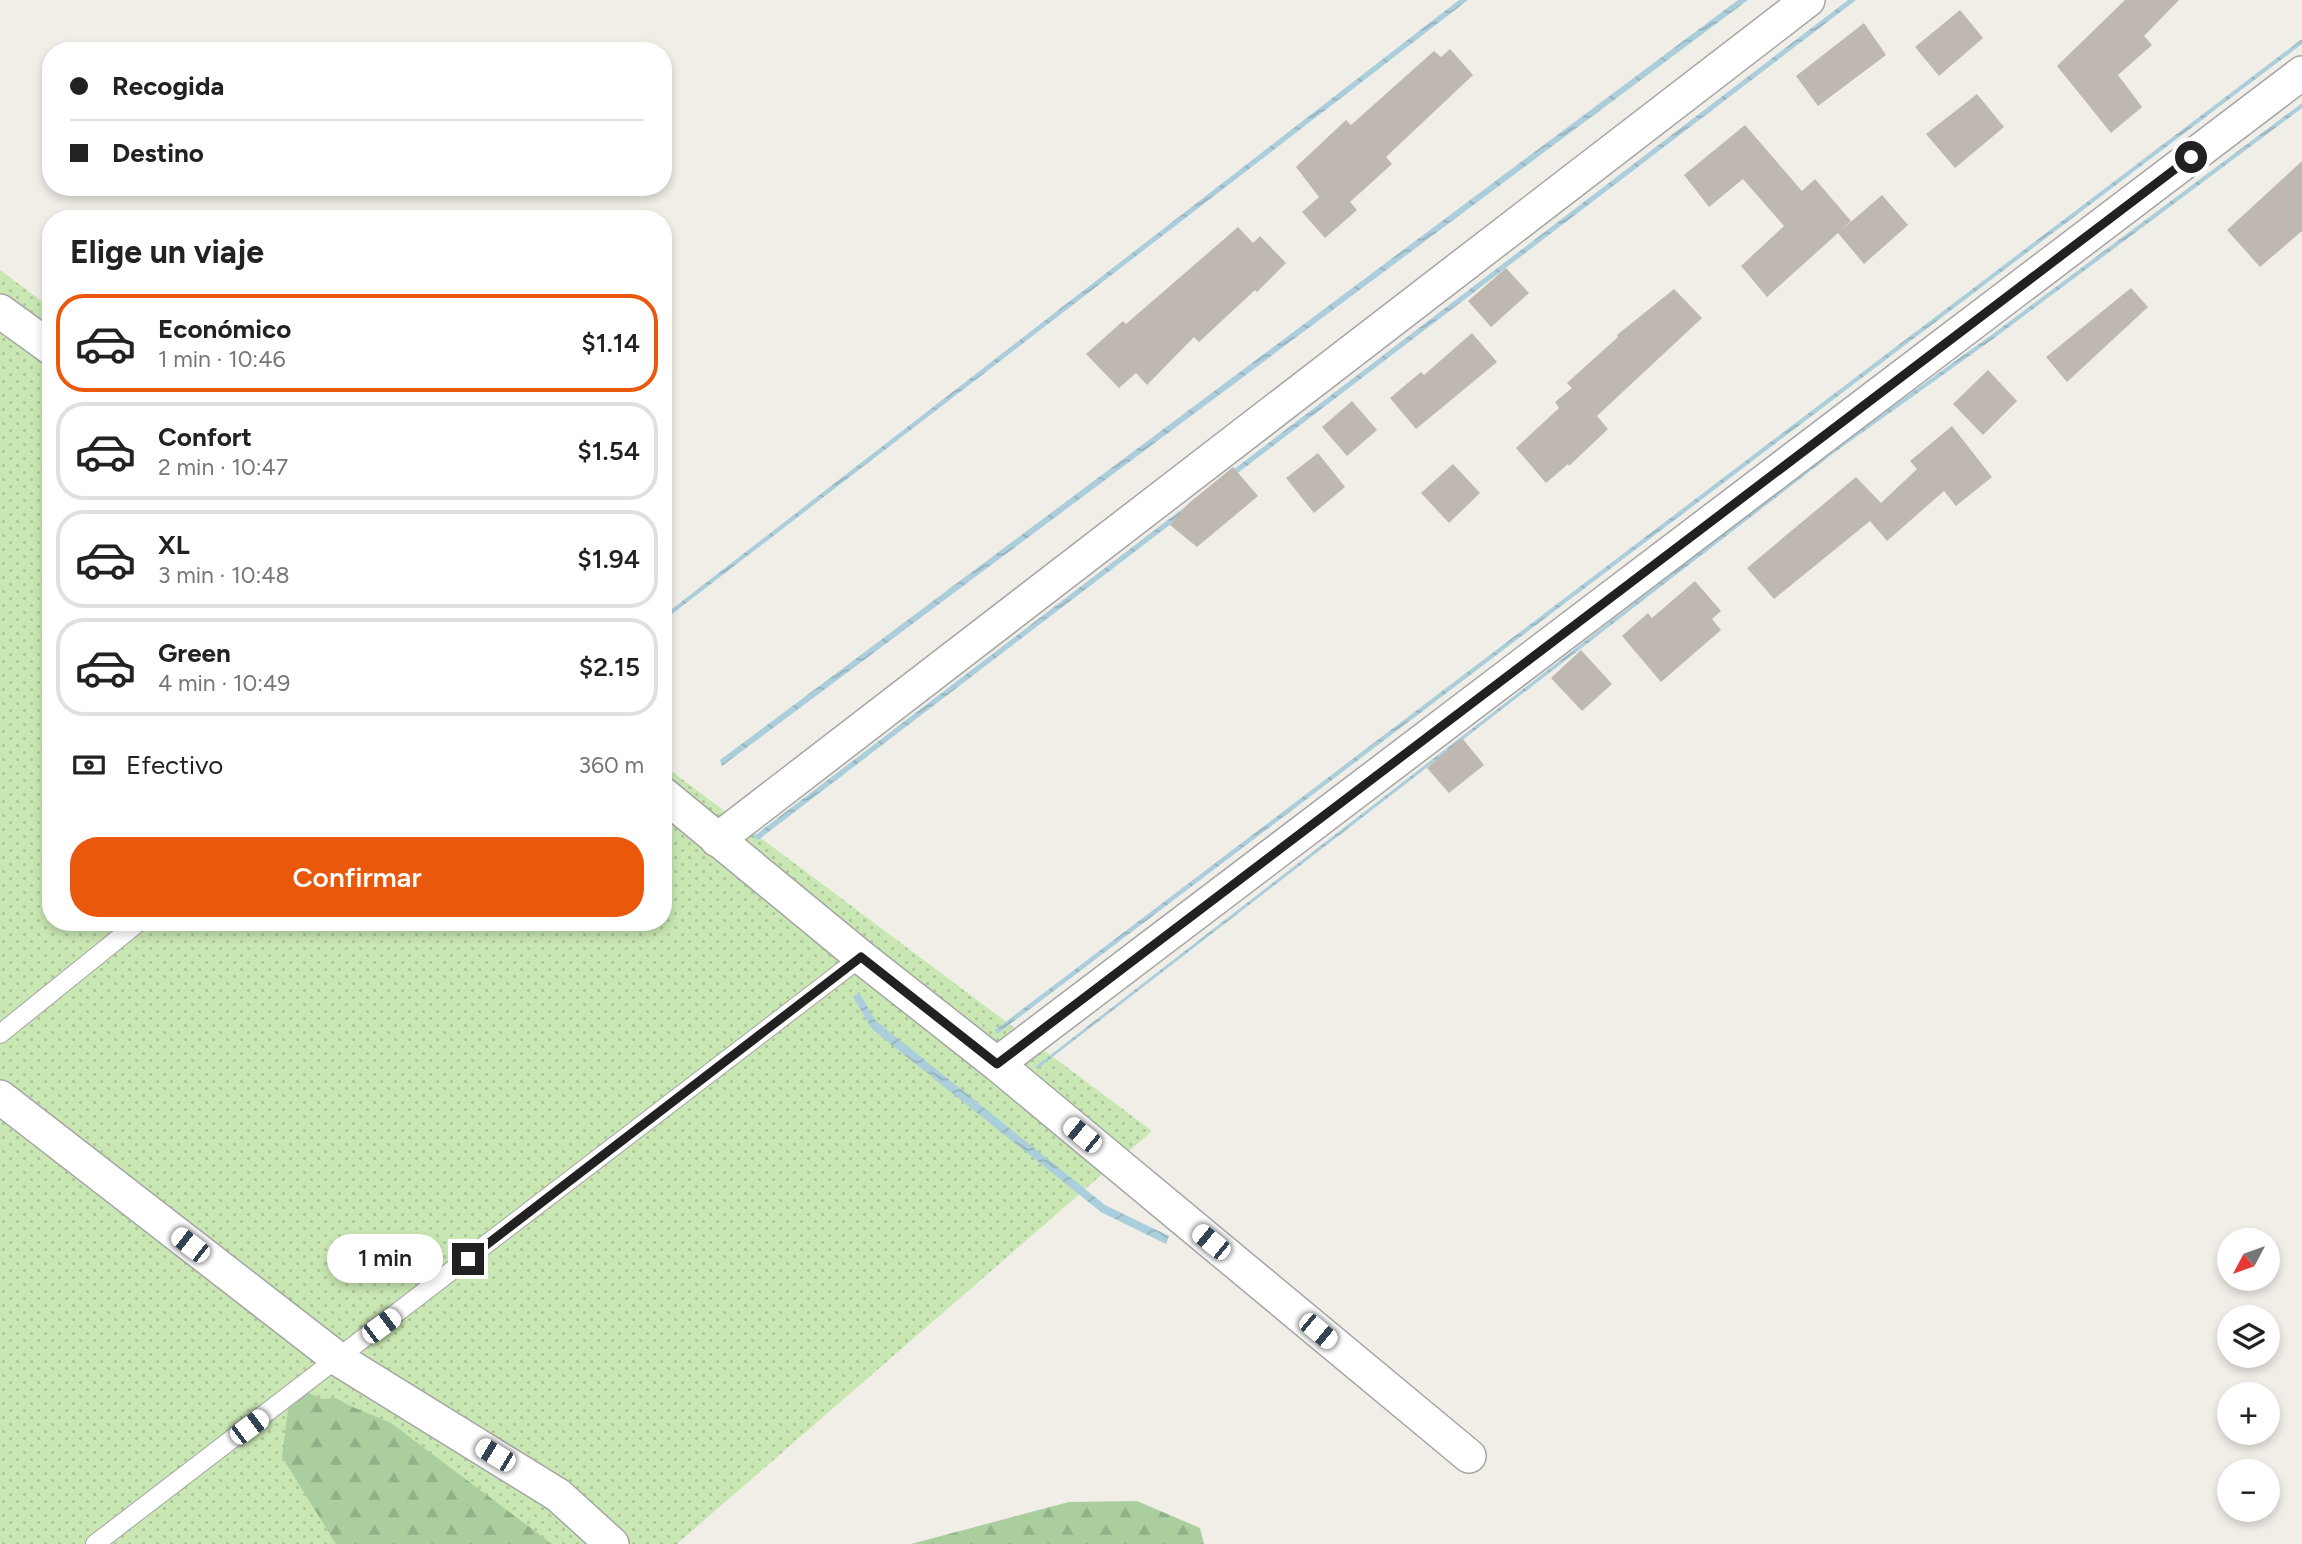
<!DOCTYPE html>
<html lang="es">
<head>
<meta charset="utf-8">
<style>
  :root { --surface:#fff; --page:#f2f2f2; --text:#222; --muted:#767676; --line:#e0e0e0; --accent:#ea580c }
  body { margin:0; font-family:Figtree,sans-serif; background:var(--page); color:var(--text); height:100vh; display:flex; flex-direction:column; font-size:26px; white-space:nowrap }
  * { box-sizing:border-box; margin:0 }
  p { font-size:23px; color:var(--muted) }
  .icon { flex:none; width:38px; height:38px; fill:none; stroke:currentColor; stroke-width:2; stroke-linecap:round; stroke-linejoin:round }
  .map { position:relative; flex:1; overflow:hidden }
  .panel { position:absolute; left:42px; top:210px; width:630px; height:721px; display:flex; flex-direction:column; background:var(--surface); border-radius:28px; box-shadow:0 4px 10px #0003 }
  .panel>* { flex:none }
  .guide { position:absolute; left:42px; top:42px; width:630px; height:154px; border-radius:28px; box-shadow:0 4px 10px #0003; display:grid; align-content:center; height:154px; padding:0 28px; background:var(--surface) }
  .needle { width:46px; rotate:229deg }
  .buttons { position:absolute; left:2217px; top:1228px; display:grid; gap:14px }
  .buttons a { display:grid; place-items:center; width:63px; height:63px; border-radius:50%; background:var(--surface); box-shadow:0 4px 10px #0003; font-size:35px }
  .end { position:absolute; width:32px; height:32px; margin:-16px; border:9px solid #212121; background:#fff; box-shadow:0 0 0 4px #fff }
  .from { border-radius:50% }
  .bubble { position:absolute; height:49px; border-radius:24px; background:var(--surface); box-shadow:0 4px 10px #0003; font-size:23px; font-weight:600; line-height:49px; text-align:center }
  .car { position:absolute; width:21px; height:42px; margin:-21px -10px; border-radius:9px; box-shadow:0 0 5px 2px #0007; background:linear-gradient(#fff 24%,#345 0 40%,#fff 0 76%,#345 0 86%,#fff 0) }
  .guide b { display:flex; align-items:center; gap:24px; height:66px; font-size:26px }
  .guide b+b { border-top:2px solid var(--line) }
  .guide i { width:18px; height:18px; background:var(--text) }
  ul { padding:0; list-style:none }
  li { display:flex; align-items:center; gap:21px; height:98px; margin:0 14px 10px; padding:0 14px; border:4px solid var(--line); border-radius:28px }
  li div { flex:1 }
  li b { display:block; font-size:26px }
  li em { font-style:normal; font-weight:600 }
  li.current { border-color:var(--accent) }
  li>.icon { width:63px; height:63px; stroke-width:1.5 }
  h2 { padding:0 28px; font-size:32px; line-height:84px }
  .pay { display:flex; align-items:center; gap:18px; height:77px; padding:0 28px; font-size:26px }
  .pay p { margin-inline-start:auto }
  .action { display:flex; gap:14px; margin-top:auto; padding:14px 28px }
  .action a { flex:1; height:80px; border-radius:28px; background:var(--accent); color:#fff; font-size:28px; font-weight:600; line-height:80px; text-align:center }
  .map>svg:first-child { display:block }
  .grass { fill:url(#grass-dots) }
  .forest { fill:url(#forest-firs) }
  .water { fill:url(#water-waves) }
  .building { fill:#beb8b1 }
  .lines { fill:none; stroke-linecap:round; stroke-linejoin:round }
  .lane-casing { stroke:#a5a5a5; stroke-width:20 }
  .street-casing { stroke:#a5a5a5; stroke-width:36 }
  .lane { stroke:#fff; stroke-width:18 }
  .street { stroke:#fff; stroke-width:33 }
  .route { stroke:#212121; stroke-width:9 }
</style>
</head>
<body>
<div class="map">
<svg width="2302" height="1544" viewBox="0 0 2302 1544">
  <defs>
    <pattern id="grass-dots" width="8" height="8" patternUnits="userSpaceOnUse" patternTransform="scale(1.75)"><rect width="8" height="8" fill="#c9e7b2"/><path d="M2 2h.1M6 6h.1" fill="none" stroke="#acc699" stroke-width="1.8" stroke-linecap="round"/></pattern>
    <pattern id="forest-firs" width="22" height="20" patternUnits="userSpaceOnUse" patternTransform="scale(1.75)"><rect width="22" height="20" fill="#abce9f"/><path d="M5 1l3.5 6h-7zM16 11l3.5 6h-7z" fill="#93b189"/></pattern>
    <pattern id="water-waves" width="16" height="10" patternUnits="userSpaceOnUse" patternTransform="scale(1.75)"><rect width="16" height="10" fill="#abcedc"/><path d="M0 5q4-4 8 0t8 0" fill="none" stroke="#93b1bc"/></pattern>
  </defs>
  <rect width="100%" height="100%" fill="#f1eee8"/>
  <path class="grass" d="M0 270 51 308V922H663V765L1152 1131 677 1544H0Z"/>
  <g class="forest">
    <path d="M291 1385 322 1399 336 1398 348 1405 391 1423 552 1544H336L282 1457Z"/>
    <path d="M1137 1501 1200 1528 1204 1544H911L1069 1502Z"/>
  </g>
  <g class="water">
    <path d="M1459 0H1468L663 621V616Z"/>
    <path d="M1738 0H1748L722 766 720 760Z"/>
    <path d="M1848 0H1856L758 840 753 837Z"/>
    <path d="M2302 39V44L997 1034 995 1030Z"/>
    <path d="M2302 103V108L1993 339 1831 455 1037 1069 1035 1067 1833 449 1990 336Z"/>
    <path d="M859 992 875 1020 1105 1205 1169 1236 1166 1244 1101 1212 872 1029 853 997Z"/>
  </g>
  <g class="building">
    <path d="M2125 0H2179L2144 36 2152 45 2118 75 2142 107 2111 133 2057 66Z"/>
    <path d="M1960 10 1983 38 1939 76 1915 47Z"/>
    <path d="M1864 23 1886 55 1818 106 1796 76Z"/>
    <path d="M1450 49 1473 75 1386 157 1392 164 1350 202 1357 210 1325 238 1302 212 1319 197 1296 167 1346 120 1351 125 1434 51 1441 57Z"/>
    <path d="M1977 94 2004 127 1955 168 1926 134Z"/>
    <path d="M1745 125 1802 191 1815 179 1851 221 1839 232 1882 195 1908 225 1864 264 1838 233 1767 297 1741 266 1784 226 1743 179 1709 207 1684 175Z"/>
    <path d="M2302 161V231L2260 267 2227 230Z"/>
    <path d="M1238 227 1253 243 1260 236 1286 263 1257 292 1255 290 1199 342 1194 337 1147 385 1136 373 1119 388 1086 354 1123 321 1126 324Z"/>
    <path d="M1506 268 1529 293 1491 327 1468 301Z"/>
    <path d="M2131 288 2148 307 2067 382 2046 357Z"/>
    <path d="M1674 289 1702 318 1597 416 1608 429 1569 466 1568 464 1546 483 1516 448 1559 408 1555 402 1572 388 1567 383 1618 337 1617 335Z"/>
    <path d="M1472 333 1497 362 1416 429 1390 398 1421 372 1424 375Z"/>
    <path d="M1988 370 2017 401 1983 435 1953 404Z"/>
    <path d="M1352 401 1377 430 1347 456 1322 427Z"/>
    <path d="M1952 426 1992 477 1956 506 1944 491 1887 541 1870 521 1774 599 1747 568 1856 477 1881 503 1917 469 1910 461Z"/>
    <path d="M1318 453 1345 487 1314 513 1286 478Z"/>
    <path d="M1453 464 1480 493 1449 523 1421 493Z"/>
    <path d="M1233 467 1258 496 1197 547 1170 525 1189 503Z"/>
    <path d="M1695 581 1721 611 1712 619 1721 630 1661 682 1622 636 1648 613 1652 618Z"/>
    <path d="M1581 650 1612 684 1582 711 1551 678Z"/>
    <path d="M1462 738 1484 765 1449 793 1427 768Z"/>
  </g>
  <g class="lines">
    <defs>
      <g id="lane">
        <path d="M0 1034 139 922"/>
        <path d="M95 1544 861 957"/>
      </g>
      <g id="street">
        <path d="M0 311 51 348"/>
        <path d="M663 794 861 957 997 1064 1469 1456"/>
        <path d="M717 840 1808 0"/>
        <path d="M997 1064 2302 73"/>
        <path d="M0 1097 338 1359 558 1495 612 1544"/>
      </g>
    </defs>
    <use href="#lane" class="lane-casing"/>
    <use href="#street" class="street-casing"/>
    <use href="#lane" class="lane"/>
    <use href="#street" class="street"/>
  </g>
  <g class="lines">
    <path class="route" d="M468 1259 861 957 997 1064 2191 157"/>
  </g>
</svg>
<div class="buttons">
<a><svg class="needle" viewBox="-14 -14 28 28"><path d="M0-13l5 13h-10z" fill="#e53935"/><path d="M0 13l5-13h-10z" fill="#767676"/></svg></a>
<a><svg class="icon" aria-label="layers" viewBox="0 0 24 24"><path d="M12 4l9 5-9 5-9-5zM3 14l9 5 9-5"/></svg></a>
<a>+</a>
<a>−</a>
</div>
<i class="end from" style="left:2191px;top:157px"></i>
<i class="end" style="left:468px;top:1259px"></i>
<div class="bubble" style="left:327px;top:1234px;width:116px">1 min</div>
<i class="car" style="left:1082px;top:1135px;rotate:309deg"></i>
<i class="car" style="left:1211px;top:1242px;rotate:309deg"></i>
<i class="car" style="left:190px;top:1245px;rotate:308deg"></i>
<i class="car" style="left:381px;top:1326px;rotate:53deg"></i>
<i class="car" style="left:1318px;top:1331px;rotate:130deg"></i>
<i class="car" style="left:249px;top:1427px;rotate:53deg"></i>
<i class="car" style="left:495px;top:1455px;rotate:301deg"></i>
<div class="guide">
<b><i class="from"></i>Recogida</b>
<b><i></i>Destino</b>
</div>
<section class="panel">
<h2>Elige un viaje</h2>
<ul>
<li class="current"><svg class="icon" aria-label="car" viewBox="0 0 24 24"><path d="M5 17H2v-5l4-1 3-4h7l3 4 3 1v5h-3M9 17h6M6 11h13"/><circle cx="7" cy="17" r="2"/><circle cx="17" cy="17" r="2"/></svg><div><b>Económico</b><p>1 min · 10:46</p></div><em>$1.14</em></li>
<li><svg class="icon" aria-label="car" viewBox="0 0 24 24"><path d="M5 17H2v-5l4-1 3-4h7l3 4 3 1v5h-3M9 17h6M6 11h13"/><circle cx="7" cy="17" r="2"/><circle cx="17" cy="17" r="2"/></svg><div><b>Confort</b><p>2 min · 10:47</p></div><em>$1.54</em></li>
<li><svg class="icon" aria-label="car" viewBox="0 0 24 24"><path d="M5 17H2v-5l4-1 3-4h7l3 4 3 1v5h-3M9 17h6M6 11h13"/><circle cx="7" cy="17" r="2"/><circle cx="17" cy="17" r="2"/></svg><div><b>XL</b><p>3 min · 10:48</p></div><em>$1.94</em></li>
<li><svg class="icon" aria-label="car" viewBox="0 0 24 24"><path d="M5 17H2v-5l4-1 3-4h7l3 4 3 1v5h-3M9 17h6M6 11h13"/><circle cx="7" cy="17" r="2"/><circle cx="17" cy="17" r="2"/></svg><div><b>Green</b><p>4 min · 10:49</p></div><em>$2.15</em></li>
</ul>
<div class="pay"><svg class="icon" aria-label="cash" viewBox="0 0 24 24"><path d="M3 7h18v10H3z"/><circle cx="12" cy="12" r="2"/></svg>Efectivo<p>360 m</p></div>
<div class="action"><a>Confirmar</a></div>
</section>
</div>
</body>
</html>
